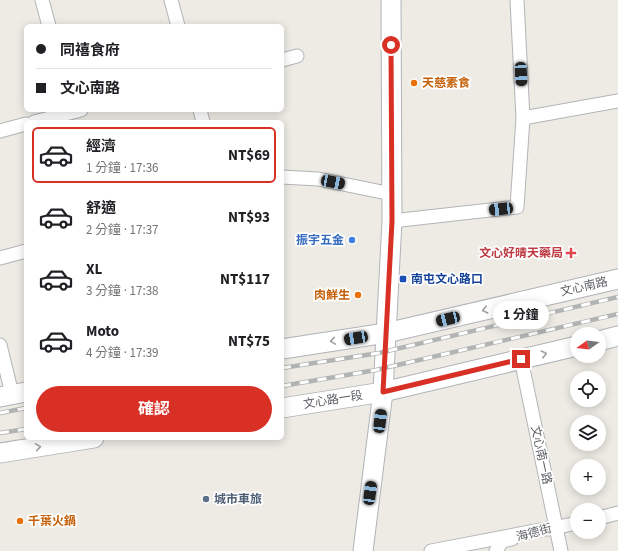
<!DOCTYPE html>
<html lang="zh-TW">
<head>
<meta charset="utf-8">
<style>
  :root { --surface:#fff; --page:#f2f2f2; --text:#202124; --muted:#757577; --line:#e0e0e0; --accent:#d93025 }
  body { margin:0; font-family:"Source Sans 3","Noto Sans TC",sans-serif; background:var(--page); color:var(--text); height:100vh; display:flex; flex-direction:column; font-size:15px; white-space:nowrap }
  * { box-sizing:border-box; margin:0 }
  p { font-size:13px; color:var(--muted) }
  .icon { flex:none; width:22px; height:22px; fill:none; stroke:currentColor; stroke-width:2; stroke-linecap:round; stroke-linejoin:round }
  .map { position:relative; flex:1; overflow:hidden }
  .side { position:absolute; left:24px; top:120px; width:260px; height:320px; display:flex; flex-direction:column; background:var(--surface); border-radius:6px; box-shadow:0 2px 10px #0003 }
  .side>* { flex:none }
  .banner { position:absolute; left:24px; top:24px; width:260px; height:88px; border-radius:6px; box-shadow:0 2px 10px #0003; display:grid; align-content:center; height:88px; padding:0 12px; background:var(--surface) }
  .needle { width:26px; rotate:256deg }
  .fabs { position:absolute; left:570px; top:327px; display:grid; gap:8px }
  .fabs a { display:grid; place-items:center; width:36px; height:36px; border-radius:50%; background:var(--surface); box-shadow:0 2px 10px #0003; font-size:20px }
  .end { position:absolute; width:18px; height:18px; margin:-9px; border:5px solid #d93025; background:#fff; box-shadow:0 0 0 2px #fff }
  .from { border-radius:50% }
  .bubble { position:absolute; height:28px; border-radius:14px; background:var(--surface); box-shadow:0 2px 10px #0003; font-size:13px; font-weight:700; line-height:28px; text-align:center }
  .car { position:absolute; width:12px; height:24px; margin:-12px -6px; border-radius:5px; box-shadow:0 0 3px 1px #0007; background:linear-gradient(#222 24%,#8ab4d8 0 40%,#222 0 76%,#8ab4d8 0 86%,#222 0) }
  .banner b { display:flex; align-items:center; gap:14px; height:38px; font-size:15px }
  .banner b+b { border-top:1px solid var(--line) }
  .banner i { width:10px; height:10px; background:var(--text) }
  ul { padding:7px 0 0; list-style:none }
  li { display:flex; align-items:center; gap:12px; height:56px; margin:0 8px 6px; padding:0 4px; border:2px solid transparent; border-radius:6px }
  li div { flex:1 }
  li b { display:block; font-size:15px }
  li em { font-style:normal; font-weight:700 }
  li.selected { border-color:var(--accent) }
  li>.icon { width:36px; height:36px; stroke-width:1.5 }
  .action { display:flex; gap:8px; margin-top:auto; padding:8px 12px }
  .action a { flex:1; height:46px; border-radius:24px; background:var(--accent); color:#fff; font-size:16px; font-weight:700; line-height:46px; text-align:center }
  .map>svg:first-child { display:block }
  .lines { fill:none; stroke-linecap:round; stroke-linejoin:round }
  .street-casing { stroke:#b2b4b8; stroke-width:15 }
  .secondary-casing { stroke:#b1b3b8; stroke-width:21 }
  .street { stroke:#fff; stroke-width:13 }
  .secondary { stroke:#fff; stroke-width:19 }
  .rail-casing { stroke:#b2b3b3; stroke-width:4.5 }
  .rail { stroke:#fff; stroke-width:3; stroke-dasharray:9; stroke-linecap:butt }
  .oneway { stroke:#9d9fa1 }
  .route { stroke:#d93025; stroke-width:5 }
  .food-dot { fill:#e8710a; stroke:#fff; stroke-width:1.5 }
  .shop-dot { fill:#3f7fe0; stroke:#fff; stroke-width:1.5 }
  .health-dot { fill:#e0444e; stroke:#fff; stroke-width:1.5 }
  .transit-dot { fill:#1a4fb4; stroke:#fff; stroke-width:1.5 }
  .service-dot { fill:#5c6f8a; stroke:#fff; stroke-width:1.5 }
  .labels { text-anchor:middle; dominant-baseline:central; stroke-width:3.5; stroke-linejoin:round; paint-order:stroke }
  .food-label { font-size:12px; font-weight:bold; fill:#c56008; stroke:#fff; text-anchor:start }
  .shop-label { font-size:12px; font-weight:bold; fill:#366cbe; stroke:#fff; text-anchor:end }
  .health-label { font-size:12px; font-weight:bold; fill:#be3a42; stroke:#fff; text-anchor:end }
  .transit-label { font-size:12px; font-weight:bold; fill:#164399; stroke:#fff; text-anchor:start }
  .street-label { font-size:12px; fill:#5c5f63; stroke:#fff }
  .service-label { font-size:12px; font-weight:bold; fill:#4e5e75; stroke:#fff; text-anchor:start }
</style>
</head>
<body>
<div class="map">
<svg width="618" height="551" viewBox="0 0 618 551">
  <rect width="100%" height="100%" fill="#edebe4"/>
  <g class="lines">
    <defs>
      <g id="street">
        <path d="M42 0 49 26"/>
        <path d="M171 0 178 26"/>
        <path d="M282 60 297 56"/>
        <path d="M200 110 203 122"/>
        <path d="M523 118 618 101"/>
        <path d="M34 122 81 110"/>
        <path d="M0 131 26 124"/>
        <path d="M282 177 318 179 392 194"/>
        <path d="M392 221 517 207 523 118 517 0"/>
        <path d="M0 258 26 251"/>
        <path d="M0 345 12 394"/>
        <path d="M521 359 561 551"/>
        <path d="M599 518 618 513"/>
        <path d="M549 529 577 523"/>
        <path d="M431 551 556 527"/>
        <path d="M496 551 502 541 512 539"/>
      </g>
      <g id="secondary">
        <path d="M599 341 618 336"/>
        <path d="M282 349 386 333 618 279"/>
        <path d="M0 397 26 392"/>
        <path d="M282 408 383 392 577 346"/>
        <path d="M0 453 94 438"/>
        <path d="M363 551 383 392 392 221 391 0"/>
      </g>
    </defs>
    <use href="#street" class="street-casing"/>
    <use href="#secondary" class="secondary-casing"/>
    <use href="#street" class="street"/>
    <use href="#secondary" class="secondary"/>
    <defs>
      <g id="rail">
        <path d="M282 368 379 353 618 297"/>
        <path d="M282 386 376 370 618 314"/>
        <path d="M0 413 26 408"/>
        <path d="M0 433 26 429"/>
      </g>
    </defs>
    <use href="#rail" class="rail-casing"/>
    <use href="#rail" class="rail"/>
  </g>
  <defs><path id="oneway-chevron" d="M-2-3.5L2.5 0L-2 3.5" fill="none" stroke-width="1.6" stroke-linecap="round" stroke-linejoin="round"/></defs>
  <g class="oneway">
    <use href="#oneway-chevron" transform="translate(485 310) rotate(167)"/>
    <use href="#oneway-chevron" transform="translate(333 341) rotate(171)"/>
    <use href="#oneway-chevron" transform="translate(544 354) rotate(-13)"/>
    <use href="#oneway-chevron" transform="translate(38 447) rotate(-9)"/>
  </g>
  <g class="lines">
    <path class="route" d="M391 45 392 221 383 392 521 359"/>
  </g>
  <g class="food-dot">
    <circle cx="414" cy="83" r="4"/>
    <circle cx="358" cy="295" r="4"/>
    <circle cx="20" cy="521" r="4"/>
  </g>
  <circle class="shop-dot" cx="352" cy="240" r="4"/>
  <path class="health-dot" d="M569 247h4v4h4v4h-4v4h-4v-4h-4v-4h4z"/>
  <rect class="transit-dot" x="399" y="275" width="8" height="8" rx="2"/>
  <circle class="service-dot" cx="206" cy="499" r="4"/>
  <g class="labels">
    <g class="food-label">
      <text x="422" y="83">天慈素食</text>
      <text x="350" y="295" text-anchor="end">肉鮮生</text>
      <text x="28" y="521">千葉火鍋</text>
    </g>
    <g class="shop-label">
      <text x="344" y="240">振宇五金</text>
    </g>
    <g class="health-label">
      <text x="563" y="253">文心好晴天藥局</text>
    </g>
    <g class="transit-label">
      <text x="411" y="279">南屯文心路口</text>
    </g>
    <g class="street-label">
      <text transform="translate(584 287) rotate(-13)">文心南路</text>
      <text transform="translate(333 400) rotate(-9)">文心路一段</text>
      <text transform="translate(541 455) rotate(78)">文心南一路</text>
      <text transform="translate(534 533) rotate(-15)">海德街</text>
    </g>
    <g class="service-label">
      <text x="214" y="499">城市車旅</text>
    </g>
  </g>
</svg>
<div class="fabs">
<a><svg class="needle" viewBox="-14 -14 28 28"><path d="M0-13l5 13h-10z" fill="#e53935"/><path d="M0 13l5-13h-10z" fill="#757577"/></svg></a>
<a><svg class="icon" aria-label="locate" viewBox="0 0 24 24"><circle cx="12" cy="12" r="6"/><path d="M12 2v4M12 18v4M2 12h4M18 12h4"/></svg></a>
<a><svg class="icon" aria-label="layers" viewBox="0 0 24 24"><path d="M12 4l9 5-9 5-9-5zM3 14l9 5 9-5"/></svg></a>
<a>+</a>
<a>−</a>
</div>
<i class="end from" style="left:391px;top:45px"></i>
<i class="end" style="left:521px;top:359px"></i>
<div class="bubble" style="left:493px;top:301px;width:56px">1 分鐘</div>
<i class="car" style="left:521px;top:74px;rotate:177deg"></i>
<i class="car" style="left:333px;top:182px;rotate:101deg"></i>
<i class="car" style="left:501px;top:209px;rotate:264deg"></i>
<i class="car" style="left:448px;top:319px;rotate:257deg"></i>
<i class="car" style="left:356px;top:338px;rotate:261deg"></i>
<i class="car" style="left:380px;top:421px;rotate:7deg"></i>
<i class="car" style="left:370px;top:493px;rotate:8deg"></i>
<div class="banner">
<b><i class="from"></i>同禧食府</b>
<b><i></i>文心南路</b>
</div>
<section class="side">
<ul>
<li class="selected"><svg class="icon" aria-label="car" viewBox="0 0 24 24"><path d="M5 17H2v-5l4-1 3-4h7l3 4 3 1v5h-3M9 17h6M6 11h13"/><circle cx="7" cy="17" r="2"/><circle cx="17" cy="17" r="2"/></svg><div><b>經濟</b><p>1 分鐘 · 17:36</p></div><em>NT$69</em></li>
<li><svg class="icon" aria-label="car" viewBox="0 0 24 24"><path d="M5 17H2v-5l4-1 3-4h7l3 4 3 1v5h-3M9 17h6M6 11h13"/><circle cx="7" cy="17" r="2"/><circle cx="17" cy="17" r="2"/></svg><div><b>舒適</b><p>2 分鐘 · 17:37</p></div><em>NT$93</em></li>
<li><svg class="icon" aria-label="car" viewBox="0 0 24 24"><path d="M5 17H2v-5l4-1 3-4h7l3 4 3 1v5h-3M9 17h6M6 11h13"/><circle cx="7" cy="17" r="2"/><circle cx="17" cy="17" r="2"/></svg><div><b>XL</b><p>3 分鐘 · 17:38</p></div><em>NT$117</em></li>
<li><svg class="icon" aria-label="car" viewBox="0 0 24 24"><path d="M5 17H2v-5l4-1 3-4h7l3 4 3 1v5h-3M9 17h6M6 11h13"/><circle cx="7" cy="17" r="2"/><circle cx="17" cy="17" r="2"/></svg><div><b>Moto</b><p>4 分鐘 · 17:39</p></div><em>NT$75</em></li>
</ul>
<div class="action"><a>確認</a></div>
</section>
</div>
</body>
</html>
